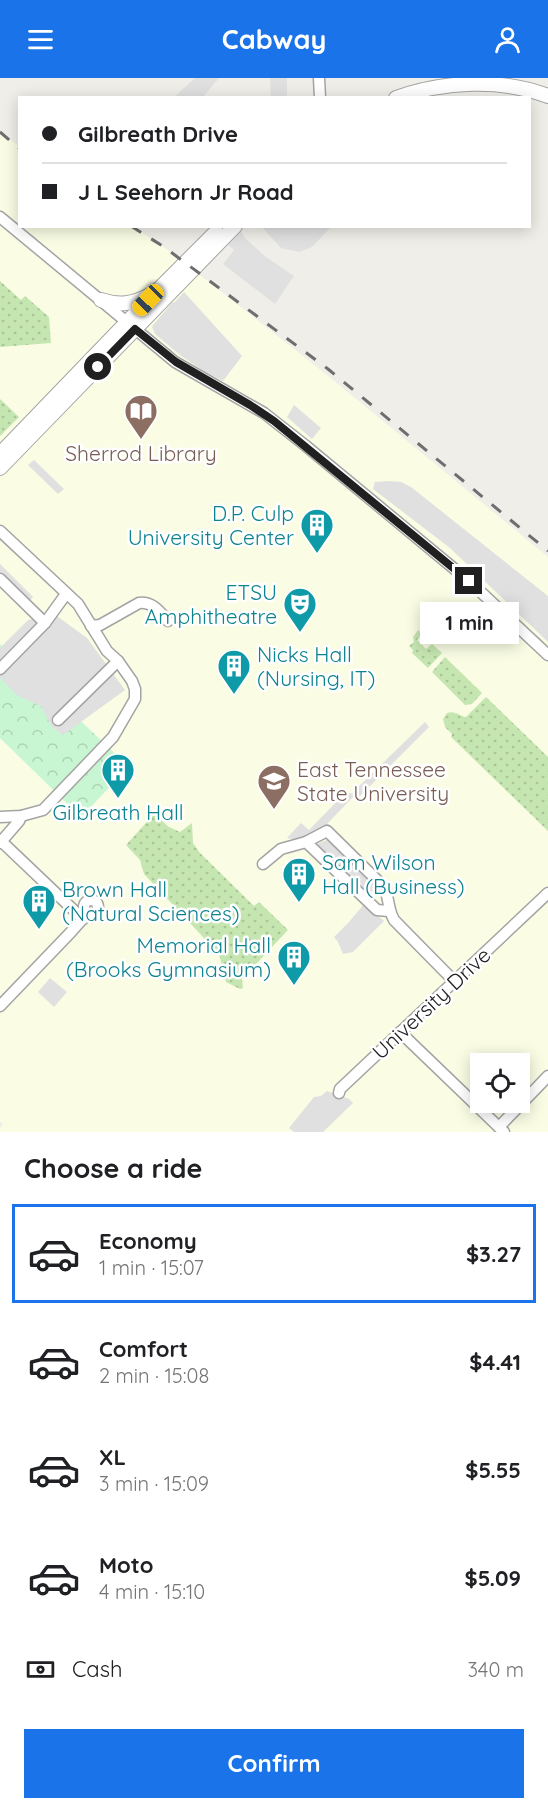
<!DOCTYPE html>
<html lang="en">
<head>
<meta charset="utf-8">
<style>
  :root { --surface:#fff; --page:#f6f6f6; --text:#202124; --muted:#757577; --line:#e0e0e0; --accent:#1a73e8 }
  body { margin:0; font-family:Quicksand,sans-serif; background:var(--page); color:var(--text); height:100vh; display:flex; flex-direction:column; font-size:22px; white-space:nowrap }
  * { box-sizing:border-box; margin:0 }
  p { font-size:20px; color:var(--muted) }
  .icon { flex:none; width:33px; height:33px; fill:none; stroke:currentColor; stroke-width:2; stroke-linecap:round; stroke-linejoin:round }
  .map { position:relative; height:1054px; overflow:hidden }
  .drawer { display:flex; flex-direction:column; background:var(--surface); flex:1 }
  .drawer>* { flex:none }
  .banner { position:absolute; left:18px; top:18px; width:513px; height:132px; border-radius:0px; box-shadow:0 3px 15px #0003; display:grid; align-content:center; height:132px; padding:0 24px; background:var(--surface) }
  .buttons { position:absolute; left:470px; top:975px; display:grid; gap:12px }
  .buttons a { display:grid; place-items:center; width:60px; height:60px; border-radius:0px; background:var(--surface); box-shadow:0 3px 15px #0003; font-size:30px }
  .end { position:absolute; width:27px; height:27px; margin:-14px; border:8px solid #202020; background:#fff; box-shadow:0 0 0 3px #fff }
  .from { border-radius:50% }
  .bubble { position:absolute; height:42px; border-radius:0px; background:var(--surface); box-shadow:0 3px 15px #0003; font-size:20px; font-weight:800; line-height:42px; text-align:center }
  .car { position:absolute; width:18px; height:36px; margin:-18px -9px; border-radius:8px; box-shadow:0 0 4px 2px #0007; background:linear-gradient(#f5c518 24%,#345 0 40%,#f5c518 0 76%,#345 0 86%,#f5c518 0) }
  .banner b { display:flex; align-items:center; gap:21px; height:57px; font-size:22px }
  .banner b+b { border-top:2px solid var(--line) }
  .banner i { width:15px; height:15px; background:var(--text) }
  ul { padding:0; list-style:none }
  li { display:flex; align-items:center; gap:18px; height:99px; margin:0 12px 9px; padding:0 12px; border:3px solid transparent; border-radius:0px }
  li div { flex:1 }
  li b { display:block; font-size:22px }
  li em { font-style:normal; font-weight:800 }
  li.active { border-color:var(--accent) }
  li>.icon { width:54px; height:54px; stroke-width:1.5 }
  h2 { padding:0 24px; font-size:27px; line-height:72px }
  .pay { display:flex; align-items:center; gap:15px; height:66px; padding:0 24px; font-size:22px }
  .pay p { margin-inline-start:auto }
  .cta { display:flex; gap:12px; margin-top:auto; padding:12px 24px }
  .cta a { flex:1; height:69px; border-radius:0px; background:var(--accent); color:#fff; font-size:24px; font-weight:800; line-height:69px; text-align:center }
  header { display:flex; justify-content:space-between; align-items:center; height:78px; padding:0 24px; background:var(--accent); color:#fff; font-size:27px; font-weight:800 }
  .map>svg:first-child { display:block }
  .education { fill:#fafde4; fill-rule:evenodd }
  .grass { fill:url(#grass-dots) }
  .park { fill:url(#park-crowns) }
  .parking { fill:#e0e0e0 }
  .lines { fill:none; stroke-linecap:round; stroke-linejoin:round }
  .minor-casing { stroke:#a4a4a4; stroke-width:13 }
  .tertiary-casing { stroke:#a4a4a4; stroke-width:16 }
  .minor { stroke:#fff; stroke-width:10 }
  .tertiary { stroke:#fff; stroke-width:14 }
  .rail { stroke:#6e6e6e; stroke-width:3; stroke-dasharray:12 12; stroke-linecap:butt }
  .route { stroke:#202020; stroke-width:8 }
  .labels { text-anchor:middle; dominant-baseline:central; stroke-width:5; stroke-linejoin:round; paint-order:stroke }
  .education-label { font-size:21px; fill:#785e54; stroke:#fff }
  .culture-label { font-size:21px; fill:#0d838f; stroke:#fff; text-anchor:end }
  .street-label { font-size:21px; fill:#202020; stroke:#fff }
</style>
</head>
<body>
<header><svg class="icon" aria-label="menu" viewBox="0 0 24 24"><path d="M4 6h16M4 12h16M4 18h16"/></svg>Cabway<svg class="icon" aria-label="person" viewBox="0 0 24 24"><circle cx="12" cy="8" r="4"/><path d="M4 21q1-7 8-7t8 7"/></svg></header>
<div class="map">
<svg width="548" height="1054" viewBox="0 0 548 1054">
  <defs>
    <pattern id="grass-dots" width="8" height="8" patternUnits="userSpaceOnUse" patternTransform="scale(1.5)"><rect width="8" height="8" fill="#c5e6b1"/><path d="M2 2h.1M6 6h.1" fill="none" stroke="#a9c598" stroke-width="1.8" stroke-linecap="round"/></pattern>
    <pattern id="park-crowns" width="20" height="18" patternUnits="userSpaceOnUse" patternTransform="scale(1.5)"><rect width="20" height="18" fill="#c8f6d2"/><path d="M2 6a3 3 0 1 1 6 0M12 15a3 3 0 1 1 6 0" fill="none" stroke="#acd3b4"/></pattern>
  </defs>
  <rect width="100%" height="100%" fill="#f0eee8"/>
  <path class="education" d="M0 55 19 68 20 148 134 149 172 175 327 297 548 479V1054H0V1050L3 1046 0 1044ZM480 986H519V1024H480Z"/>
  <g class="grass">
    <path d="M0 203 21 222 25 218 49 239 51 265 0 269Z"/>
    <path d="M0 321 19 339 0 358Z"/>
    <path d="M418 552 422 556 417 562 426 571 432 566 442 575 428 590 412 575 413 572 409 568 414 564 413 559Z"/>
    <path d="M445 579 482 615 472 626 465 627 432 594Z"/>
    <path d="M486 619 548 679V753L451 659 452 656 445 649 443 641 447 635C455 632 459 638 466 639Z"/>
    <path d="M154 736 169 749 180 754 192 745 193 765 200 775 254 828 259 824 288 852 242 901 243 910 240 911 226 904 219 876 144 796 140 782 126 767Z"/>
  </g>
  <path class="park" d="M0 566 129 689 81 739 0 660Z"/>
  <g class="parking">
    <path d="M195 0H219L203 19H174Z"/>
    <path d="M270 0H287V19H271Z"/>
    <path d="M262 149H331L312 169 299 174 281 170Z"/>
    <path d="M241 153 244 159 266 179 294 198 275 226 223 186 234 172 228 167Z"/>
    <path d="M184 214 242 278 223 303 205 294 180 277 155 256 152 249 154 246 172 225 175 224Z"/>
    <path d="M294 327 321 350 312 361 287 339Z"/>
    <path d="M34 382 64 411 58 416 28 387Z"/>
    <path d="M389 403 401 404 411 409 548 518V564L450 470 373 411 375 404Z"/>
    <path d="M0 486 33 519 29 524 0 494Z"/>
    <path d="M54 536 87 560 125 612 63 657 52 649 41 628 18 618 0 600V570L28 542Z"/>
    <path d="M425 644 429 649 357 721 353 719 325 748 298 762 287 760 301 745 309 752 347 713 351 716Z"/>
    <path d="M331 760 382 810 365 816 315 767Z"/>
    <path d="M364 826 384 843 353 874 343 876 338 864 334 859 349 844Z"/>
    <path d="M50 900 67 914 54 929 38 914Z"/>
    <path d="M327 1013 349 1021 353 1025 323 1054H294L289 1050 314 1019 321 1018Z"/>
  </g>
  <g class="lines">
    <defs>
      <g id="minor">
        <path d="M319 0 320 20"/>
        <path d="M0 139 175 284 264 335 306 368 469 503 548 577"/>
        <path d="M0 453 78 526 107 573 118 583 132 603 135 611V621L113 659 43 732 21 738 0 739"/>
        <path d="M0 501 45 545"/>
        <path d="M91 548 100 547 139 525C152 523 160 534 168 543"/>
        <path d="M0 591 45 545 66 516"/>
        <path d="M58 642 118 583"/>
        <path d="M0 762 83 841"/>
        <path d="M306 764 377 832 389 833"/>
        <path d="M0 765 19 743 21 738"/>
        <path d="M263 786 281 771 306 764 327 753 385 810C389 822 388 831 394 842L454 903"/>
        <circle cx="91" cy="829" r="7"/>
        <path d="M0 928 71 854 87 836"/>
        <path d="M400 954 504 1054"/>
        <path d="M339 1015 340 1011 548 815"/>
        <path d="M499 1049 548 998"/>
      </g>
      <g id="tertiary">
        <path d="M396 20C444 3 500 0 548 18"/>
        <path d="M101 222C119 228 133 226 150 217"/>
        <path d="M0 376 157 213 216 154"/>
        <path d="M0 390 235 148"/>
      </g>
    </defs>
    <use href="#minor" class="minor-casing"/>
    <use href="#tertiary" class="tertiary-casing"/>
    <use href="#minor" class="minor"/>
    <use href="#tertiary" class="tertiary"/>
    <g class="rail">
      <path d="M0 54 20 71"/>
      <path d="M131 148 164 169 328 291 548 473"/>
    </g>
  </g>
  <g class="lines">
    <path class="route" d="M98 289 135 251 176 284 250 327 274 343 469 503"/>
  </g>
  <defs>
    <symbol id="library-pin" viewBox="-11 -11 22 30"><path d="M0 17L-7.5 6A9.5 9.5 0 1 1 7.5 6Z" fill="#8d6e63" stroke="#fff"/><path d="M-6-4Q-3-5.5-.7-3.5V5Q-3 3-6 4ZM6-4Q3-5.5 .7-3.5V5Q3 3 6 4Z" fill="#fff"/></symbol>
    <symbol id="building-pin" viewBox="-11 -11 22 30"><path d="M0 17L-7.5 6A9.5 9.5 0 1 1 7.5 6Z" fill="#0f9aa8" stroke="#fff"/><path d="M-4-6H4V6H1V3H-1V6H-4ZM-2.5-4.3h1.7v1.8h-1.7ZM.8-4.3h1.7v1.8H.8ZM-2.5-1h1.7V.8h-1.7ZM.8-1h1.7V.8H.8Z" fill="#fff"/></symbol>
    <symbol id="theatre-pin" viewBox="-11 -11 22 30"><path d="M0 17L-7.5 6A9.5 9.5 0 1 1 7.5 6Z" fill="#0f9aa8" stroke="#fff"/><path d="M-5-5.5Q0-4 5-5.5V0Q5 5 0 6Q-5 5-5 0ZM-3.3-2.5H-1v1.5H-3.3ZM1-2.5H3.3v1.5H1ZM-2.8 1Q0 5.5 2.8 1Z" fill="#fff"/></symbol>
    <symbol id="university-pin" viewBox="-11 -11 22 30"><path d="M0 17L-7.5 6A9.5 9.5 0 1 1 7.5 6Z" fill="#8d6e63" stroke="#fff"/><path d="M0-5L7-2L0 1L-7-2ZM-4 1L0 2.5L4 1V4Q0 6-4 4Z" fill="#fff"/></symbol>
  </defs>
  <g fill-rule="evenodd">
    <use href="#library-pin" x="122" y="314" width="38" height="52"/>
    <use href="#building-pin" x="298" y="428" width="38" height="52"/>
    <use href="#theatre-pin" x="281" y="507" width="38" height="52"/>
    <use href="#building-pin" x="215" y="569" width="38" height="52"/>
    <use href="#building-pin" x="99" y="673" width="38" height="52"/>
    <use href="#university-pin" x="255" y="684" width="38" height="52"/>
    <use href="#building-pin" x="280" y="777" width="38" height="52"/>
    <use href="#building-pin" x="20" y="804" width="38" height="52"/>
    <use href="#building-pin" x="275" y="860" width="38" height="52"/>
  </g>
  <g class="labels">
    <g class="education-label">
      <text x="141" y="375">Sherrod Library</text>
      <text x="297" y="691" text-anchor="start">East Tennessee<tspan x="297" dy="24">State University</tspan></text>
    </g>
    <g class="culture-label">
      <text x="294" y="435">D.P. Culp<tspan x="294" dy="24">University Center</tspan></text>
      <text x="277" y="514">ETSU<tspan x="277" dy="24">Amphitheatre</tspan></text>
      <text x="257" y="576" text-anchor="start">Nicks Hall<tspan x="257" dy="24">(Nursing, IT)</tspan></text>
      <text x="118" y="734" text-anchor="middle">Gilbreath Hall</text>
      <text x="322" y="784" text-anchor="start">Sam Wilson<tspan x="322" dy="24">Hall (Business)</tspan></text>
      <text x="62" y="811" text-anchor="start">Brown Hall<tspan x="62" dy="24">(Natural Sciences)</tspan></text>
      <text x="271" y="867">Memorial Hall<tspan x="271" dy="24">(Brooks Gymnasium)</tspan></text>
    </g>
    <g class="street-label">
      <text transform="translate(431 925) rotate(-43)">University Drive</text>
    </g>
  </g>
</svg>
<div class="buttons">
<a><svg class="icon" aria-label="locate" viewBox="0 0 24 24"><circle cx="12" cy="12" r="6"/><path d="M12 2v4M12 18v4M2 12h4M18 12h4"/></svg></a>
</div>
<i class="end from" style="left:98px;top:289px"></i>
<i class="end" style="left:469px;top:503px"></i>
<div class="bubble" style="left:420px;top:524px;width:99px">1 min</div>
<i class="car" style="left:148px;top:222px;rotate:224deg"></i>
<div class="banner">
<b><i class="from"></i>Gilbreath Drive</b>
<b><i></i>J L Seehorn Jr Road</b>
</div>
</div>
<section class="drawer">
<h2>Choose a ride</h2>
<ul>
<li class="active"><svg class="icon" aria-label="car" viewBox="0 0 24 24"><path d="M5 17H2v-5l4-1 3-4h7l3 4 3 1v5h-3M9 17h6M6 11h13"/><circle cx="7" cy="17" r="2"/><circle cx="17" cy="17" r="2"/></svg><div><b>Economy</b><p>1 min · 15:07</p></div><em>$3.27</em></li>
<li><svg class="icon" aria-label="car" viewBox="0 0 24 24"><path d="M5 17H2v-5l4-1 3-4h7l3 4 3 1v5h-3M9 17h6M6 11h13"/><circle cx="7" cy="17" r="2"/><circle cx="17" cy="17" r="2"/></svg><div><b>Comfort</b><p>2 min · 15:08</p></div><em>$4.41</em></li>
<li><svg class="icon" aria-label="car" viewBox="0 0 24 24"><path d="M5 17H2v-5l4-1 3-4h7l3 4 3 1v5h-3M9 17h6M6 11h13"/><circle cx="7" cy="17" r="2"/><circle cx="17" cy="17" r="2"/></svg><div><b>XL</b><p>3 min · 15:09</p></div><em>$5.55</em></li>
<li><svg class="icon" aria-label="car" viewBox="0 0 24 24"><path d="M5 17H2v-5l4-1 3-4h7l3 4 3 1v5h-3M9 17h6M6 11h13"/><circle cx="7" cy="17" r="2"/><circle cx="17" cy="17" r="2"/></svg><div><b>Moto</b><p>4 min · 15:10</p></div><em>$5.09</em></li>
</ul>
<div class="pay"><svg class="icon" aria-label="cash" viewBox="0 0 24 24"><path d="M3 7h18v10H3z"/><circle cx="12" cy="12" r="2"/></svg>Cash<p>340 m</p></div>
<div class="cta"><a>Confirm</a></div>
</section>
</body>
</html>
